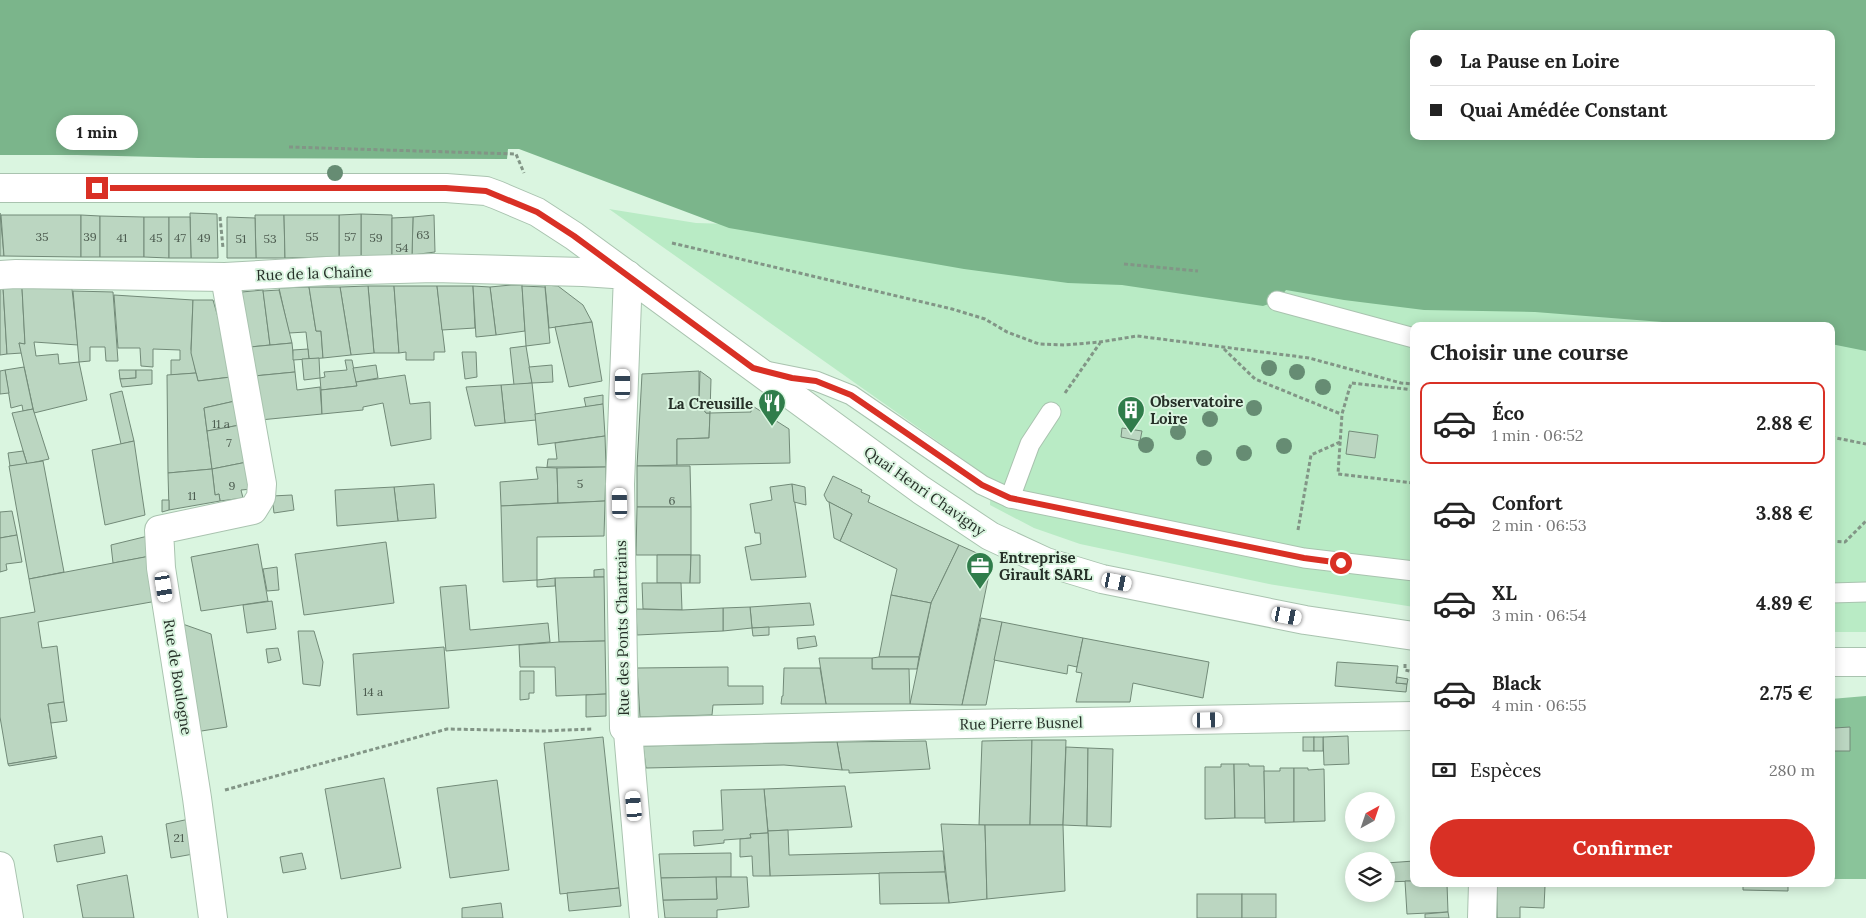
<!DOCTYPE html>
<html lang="fr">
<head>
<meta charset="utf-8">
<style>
  :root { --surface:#fff; --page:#f6f6f6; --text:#222; --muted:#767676; --line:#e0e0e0; --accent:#d93025 }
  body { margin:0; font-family:Lora,serif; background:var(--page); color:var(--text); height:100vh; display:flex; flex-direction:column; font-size:19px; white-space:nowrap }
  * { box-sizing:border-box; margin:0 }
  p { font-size:16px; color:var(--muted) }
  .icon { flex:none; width:28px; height:28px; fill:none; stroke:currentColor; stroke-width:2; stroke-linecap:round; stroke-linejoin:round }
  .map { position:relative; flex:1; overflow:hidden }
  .drawer { position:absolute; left:1410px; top:322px; width:425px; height:565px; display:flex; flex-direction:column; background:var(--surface); border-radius:10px; box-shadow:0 2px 12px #0003 }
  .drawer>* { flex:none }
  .guide { position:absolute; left:1410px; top:30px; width:425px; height:110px; border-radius:10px; box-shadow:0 2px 12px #0003; display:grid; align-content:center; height:110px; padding:0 20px; background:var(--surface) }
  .needle { width:32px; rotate:40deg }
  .tools { position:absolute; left:1345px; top:792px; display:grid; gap:10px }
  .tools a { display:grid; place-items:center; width:50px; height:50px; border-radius:50%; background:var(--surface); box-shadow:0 2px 12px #0003; font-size:25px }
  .end { position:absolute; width:22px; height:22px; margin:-11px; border:6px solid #d93025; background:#fff; box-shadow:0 0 0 2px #fff }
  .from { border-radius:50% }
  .bubble { position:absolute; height:35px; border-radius:18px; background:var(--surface); box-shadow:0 2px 12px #0003; font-size:16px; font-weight:800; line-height:35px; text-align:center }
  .car { position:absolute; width:15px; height:30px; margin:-15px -8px; border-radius:6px; box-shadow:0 0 4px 1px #0007; background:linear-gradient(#fff 24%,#345 0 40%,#fff 0 76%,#345 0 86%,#fff 0) }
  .guide b { display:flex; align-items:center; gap:18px; height:48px; font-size:19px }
  .guide b+b { border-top:1px solid var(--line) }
  .guide i { width:12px; height:12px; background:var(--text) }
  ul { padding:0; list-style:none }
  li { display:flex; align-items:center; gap:15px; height:82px; margin:0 10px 8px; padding:0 10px; border:2px solid transparent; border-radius:10px }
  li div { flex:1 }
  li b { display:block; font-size:19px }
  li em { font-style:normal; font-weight:800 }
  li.on { border-color:var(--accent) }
  li>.icon { width:45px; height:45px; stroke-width:1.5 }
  h2 { padding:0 20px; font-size:22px; line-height:60px }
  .pay { display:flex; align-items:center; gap:12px; height:55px; padding:0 20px; font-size:19px }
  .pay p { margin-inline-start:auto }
  .cta { display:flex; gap:10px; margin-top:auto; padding:10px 20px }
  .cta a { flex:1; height:58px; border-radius:30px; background:var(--accent); color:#fff; font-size:20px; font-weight:800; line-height:58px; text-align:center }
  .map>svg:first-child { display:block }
  .green { fill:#b9ebc5 }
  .forest { fill:#8ac49a }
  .water { fill:#7bb58b; fill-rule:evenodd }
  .building { fill:#bbd6c1; stroke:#728a78 }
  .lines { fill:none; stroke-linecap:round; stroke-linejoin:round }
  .lane-casing { stroke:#a9c3af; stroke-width:21 }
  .street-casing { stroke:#a9c3af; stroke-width:30 }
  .secondary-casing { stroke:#a9c3af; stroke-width:30 }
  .path { stroke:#829586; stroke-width:3; stroke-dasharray:4 2.5; stroke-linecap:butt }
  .lane { stroke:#fff; stroke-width:19 }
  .street { stroke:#fff; stroke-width:28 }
  .secondary { stroke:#fff; stroke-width:28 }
  .tree { fill:#668c73 }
  .route { stroke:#d93025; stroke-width:6 }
  .labels { text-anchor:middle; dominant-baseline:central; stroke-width:4; stroke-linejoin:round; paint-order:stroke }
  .number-label { font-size:12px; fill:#4b5a4e }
  .street-label { font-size:15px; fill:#263028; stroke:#daf5e0 }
  .poi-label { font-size:15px; font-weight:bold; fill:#263028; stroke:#daf5e0; text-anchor:start }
</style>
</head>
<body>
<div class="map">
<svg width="1866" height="918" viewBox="0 0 1866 918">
  <rect width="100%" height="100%" fill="#daf5e0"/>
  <g class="green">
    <path d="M609 209 696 223 764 225 1809 326H1414V607L1269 584 1080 544 1034 528 990 505 991 479Z"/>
    <path d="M1831 336 1866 350V632H1831Z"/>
  </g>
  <path class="forest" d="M1866 696V879H1831V699Z"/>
  <path class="water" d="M0 0H1866V351L1831 344V326H1713L1535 312 1424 310 1344 300 1286 290 1277 301 1263 306 1122 285 1068 283 964 269 729 228 519 149H508L507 159 198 158 77 155H0ZM1414 34H1831V136H1414Z"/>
  <g class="building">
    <path d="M0 213 4 256H0Z"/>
    <path d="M190 213 217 214 218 258H191Z"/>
    <path d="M361 214 392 215V256L361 257Z"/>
    <path d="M361 214V257H339V215Z"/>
    <path d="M1 215H81V257L4 256Z"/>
    <path d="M81 215 100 216V257H81Z"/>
    <path d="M255 215H284L285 258H256Z"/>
    <path d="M284 215H339V257L285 258Z"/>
    <path d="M434 215 435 252 412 255 413 217Z"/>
    <path d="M100 216 144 217V257H100Z"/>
    <path d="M144 217H169V258L144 257Z"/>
    <path d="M169 217H190L191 258H169Z"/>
    <path d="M227 217 255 218 256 258H227Z"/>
    <path d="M413 217 412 255 392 256V218Z"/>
    <path d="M511 285H522L525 331 496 335 490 287Z"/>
    <path d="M545 285 558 286 583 305 592 322 549 328Z"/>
    <path d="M368 286H394L399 353H374Z"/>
    <path d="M368 286 374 353 351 355 340 287Z"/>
    <path d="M394 286H437L445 352H434V360H406V352L399 353Z"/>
    <path d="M437 286H473L475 328 442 330Z"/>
    <path d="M473 286 490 287 496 335 476 337Z"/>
    <path d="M522 286 545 287 550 343 526 346Z"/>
    <path d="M0 287H3L7 354 0 355Z"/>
    <path d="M3 287 22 288 25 344 19 343 22 353 7 354Z"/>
    <path d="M309 287 316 331H321L323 358 309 359 306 332 289 333 279 288Z"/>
    <path d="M309 287H340L351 355 323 358 321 331H316Z"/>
    <path d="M22 288 72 289 78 345 34 342 36 356 58 354 59 364 79 362 87 400 34 413 19 343 25 344Z"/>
    <path d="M263 290 270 345 250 347 242 292Z"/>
    <path d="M279 290 292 343 270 345 263 291Z"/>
    <path d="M73 291 113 292 118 361H106L105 347H90V361L79 362Z"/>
    <path d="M114 295 193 300 191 349 196 373 171 375V360H180V350L153 349V367L141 366 140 348H118Z"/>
    <path d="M193 300H213L222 331 231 377 198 381 191 353Z"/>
    <path d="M592 322 602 381 569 387 555 327Z"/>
    <path d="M292 343 295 372 254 376 250 347Z"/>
    <path d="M526 346 532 383 514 385 510 348Z"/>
    <path d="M308 349 309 359 293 360V350Z"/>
    <path d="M462 352H476L477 377 465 379Z"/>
    <path d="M319 358 320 378 304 380 302 359Z"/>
    <path d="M345 360H352L357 386 321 390 320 378 325 377 324 372 347 370Z"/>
    <path d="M376 365 378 378 356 382 353 368Z"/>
    <path d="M552 365 553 382 532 383 529 367Z"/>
    <path d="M24 367 33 409 23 411 22 405 11 408 5 370Z"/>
    <path d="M5 370 9 393 0 394V371Z"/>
    <path d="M119 370H136V378L120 379Z"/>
    <path d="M136 370H152V384L122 387 120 379 136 378Z"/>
    <path d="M699 371V403L706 413H710L709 438 677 439V465L637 466 642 374Z"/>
    <path d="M700 371 711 379 710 413H706L699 403Z"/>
    <path d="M295 372 297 390 320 387 322 414 260 420 254 376Z"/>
    <path d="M196 373 198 381 231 377 235 401 204 408 212 469 168 473 167 375Z"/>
    <path d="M405 375 410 404 430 402 431 439 391 446 383 403 363 407V410L322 414 321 390 357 386 356 382Z"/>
    <path d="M532 383 536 420 505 423 501 385Z"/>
    <path d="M501 385 505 423 475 426 466 387Z"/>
    <path d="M122 391 134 441 121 444 110 394Z"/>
    <path d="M603 395V404L586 407 584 398Z"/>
    <path d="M235 401 240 425 207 431 204 408Z"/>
    <path d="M603 404 605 436 538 445 535 414Z"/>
    <path d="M751 405 789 429 790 463 677 465V439L709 438 710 413 751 412Z"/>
    <path d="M33 409 49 459 27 464 12 413Z"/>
    <path d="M240 425 247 462 212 469 207 431Z"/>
    <path d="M1122 428 1142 431 1140 441 1121 437Z"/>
    <path d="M1349 431 1378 435 1375 458 1346 454Z"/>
    <path d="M605 436 606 467H547L548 459H557L555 443Z"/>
    <path d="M134 441 145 515 105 525 92 450Z"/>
    <path d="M23 451 27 464 10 466 8 453Z"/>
    <path d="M43 461 64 572 29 579 9 466Z"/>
    <path d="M247 462 252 489 241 490 243 498 220 501 219 494 215 495 212 469Z"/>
    <path d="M637 466H690L691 507H637Z"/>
    <path d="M536 467 557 468 558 503 501 506 500 482 538 479Z"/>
    <path d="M606 467 605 501 558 503 557 468Z"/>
    <path d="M212 469 215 495 219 494 220 501 169 510 168 473Z"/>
    <path d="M833 476 862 490 861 492 870 496 868 502 959 545 931 603 891 595 897 569 840 541 852 514 827 501 824 495Z"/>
    <path d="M434 484 436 518 398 521 394 487Z"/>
    <path d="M792 484 806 577 751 580 745 547 761 544 760 533H755L750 504 772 500 770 487Z"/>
    <path d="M792 484 805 487 806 505 794 502Z"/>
    <path d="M394 487 398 521 337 526 335 490Z"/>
    <path d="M292 495 294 510 274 513 272 496Z"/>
    <path d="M162 500H169V510L162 512Z"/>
    <path d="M605 501 604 536 537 537V580L503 582 501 506Z"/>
    <path d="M829 502 852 514 840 541 834 538Z"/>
    <path d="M637 507H691V555H636Z"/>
    <path d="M12 511 17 535 0 538V512Z"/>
    <path d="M17 535 22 562 6 564 7 570 0 572V538Z"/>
    <path d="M148 536 151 556 113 563 111 545Z"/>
    <path d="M386 542 394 603 304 615 295 554Z"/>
    <path d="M258 544 268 601 201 611 191 557Z"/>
    <path d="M959 545 992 560 962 705 910 704 931 603Z"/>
    <path d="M657 555H691L690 583H657Z"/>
    <path d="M691 555H700V583H690Z"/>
    <path d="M150 556 157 601 38 622 42 648 57 646 64 702 48 704 56 756 8 764 0 717V618L35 612 29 579Z"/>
    <path d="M277 567 279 590 267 591 263 569Z"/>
    <path d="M604 569V577H594V570Z"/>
    <path d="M604 577 605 641 559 642 555 578Z"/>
    <path d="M555 578V586L537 587V580Z"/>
    <path d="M642 583H681L682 610 643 609Z"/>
    <path d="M466 585 470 630 548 623 550 642 446 651 440 587Z"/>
    <path d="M891 595 931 603 919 657H879Z"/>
    <path d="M272 601 276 629 247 633 243 605Z"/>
    <path d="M810 603 814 625 752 628 750 607Z"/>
    <path d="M750 607 752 628 723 631V608Z"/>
    <path d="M723 608V631L637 635 636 609 682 610Z"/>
    <path d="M981 618 1002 622 986 705H962Z"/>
    <path d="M177 622 211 634 227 727 195 732Z"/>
    <path d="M1002 622 1083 638 1077 667 1068 665 1067 674 994 660Z"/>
    <path d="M769 627V635L753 636 752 628Z"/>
    <path d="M298 631H314L323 662 320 686 303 684Z"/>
    <path d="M815 636 817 646 798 649 797 638Z"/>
    <path d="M1083 638 1209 662 1203 698 1133 683 1130 702H1076L1082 673 1076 672Z"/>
    <path d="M605 641 606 694 556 696 555 667H520L519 645 559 642Z"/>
    <path d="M444 647 449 708 357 715 353 654Z"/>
    <path d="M278 648 281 660 268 663 266 649Z"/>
    <path d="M879 657H919L917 669H872V658Z"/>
    <path d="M819 658H872V669H909L910 704H826Z"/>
    <path d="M1337 662 1398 666 1396 683 1407 684 1406 692 1335 686Z"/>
    <path d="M728 667V686H763V704L713 705 712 715 640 717 637 668Z"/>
    <path d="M784 668H820L826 704H781L782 696H783Z"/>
    <path d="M520 671H534V693H529V699L520 700Z"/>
    <path d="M1397 677 1408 679 1407 684 1396 683Z"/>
    <path d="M606 694V716L586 717V695Z"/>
    <path d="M64 702 67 721 51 723 48 704Z"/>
    <path d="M1850 727V751H1834V728Z"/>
    <path d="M1348 736 1349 764 1324 765 1323 737Z"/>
    <path d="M603 737 619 888 560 894 544 743Z"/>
    <rect x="1303" y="737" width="11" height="14"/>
    <rect x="1314" y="737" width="9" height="14"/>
    <path d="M1032 740 1030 825H979L982 741Z"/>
    <path d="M1032 740H1066L1063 825H1030Z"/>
    <path d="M926 741 930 769 849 773V770H842L837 742Z"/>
    <path d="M837 742 842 770 784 765 646 768 643 746Z"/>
    <path d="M1066 747 1088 748 1087 826 1063 825Z"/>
    <path d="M1088 748 1113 749 1111 827 1087 826Z"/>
    <path d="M56 756 57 758 9 766 8 764Z"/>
    <path d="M1221 764H1234L1235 818 1205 819V767H1221Z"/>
    <path d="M1234 764H1249V766H1264L1265 818H1235Z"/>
    <path d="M1280 768H1294V822L1265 823 1264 771H1280Z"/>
    <path d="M1294 768H1308V770L1324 769 1325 821 1294 822Z"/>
    <path d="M384 778 401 868 341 879 325 789Z"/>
    <path d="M497 780 509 870 450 878 437 788Z"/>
    <path d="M845 786 852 827 768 831 764 789Z"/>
    <path d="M764 789 768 833 750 834 751 838 724 840V843L694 846 693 831 723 830 721 790Z"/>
    <path d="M194 818 199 853 171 858 166 824Z"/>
    <path d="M941 824 985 825 987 899 949 903Z"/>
    <path d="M985 825H1063L1065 891 987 899Z"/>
    <path d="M788 830 789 855 943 851 945 872 770 876 768 831Z"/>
    <path d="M768 833 770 876H753L752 856 740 857V839L751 838 750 834Z"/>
    <path d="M102 836 105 853 57 862 54 845Z"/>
    <path d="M302 853 306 869 283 873 280 857Z"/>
    <path d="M731 853V877L661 878 659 854Z"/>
    <path d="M1414 861V881L1386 882V863Z"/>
    <path d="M945 872 949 903 880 904 879 873Z"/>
    <path d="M127 875 134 918H83L77 885Z"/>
    <path d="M716 877H747L749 907 717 910V918H665L663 900 717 899Z"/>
    <path d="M716 877 717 899 663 900 661 878Z"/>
    <path d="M1405 881H1414V884H1447L1448 912 1407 914Z"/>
    <path d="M1743 884H1788V891L1743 890Z"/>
    <path d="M1497 885 1545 886 1544 908 1520 907V918H1497Z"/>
    <path d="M619 888 621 906 569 911 567 893Z"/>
    <rect x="1197" y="894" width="45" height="24"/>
    <rect x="1242" y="894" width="34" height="24"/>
    <path d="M501 903 503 918H462V908Z"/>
    <path d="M1448 912 1449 918H1425V914Z"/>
  </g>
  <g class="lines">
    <defs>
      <g id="lane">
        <path d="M1277 301 1414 338"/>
        <path d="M766 371 816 381 851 395 982 485 1010 498 1304 558 1414 571"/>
        <path d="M1010 498 1030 444 1051 412"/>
        <path d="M1831 593 1866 592"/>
      </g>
      <g id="street">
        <path d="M0 275 16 274 225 277 327 271 434 268 583 272 628 275 620 484 624 728 628 732 644 918"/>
        <path d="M628 732 912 725 1414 716"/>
        <path d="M0 866 9 918"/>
        <path d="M213 918 197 798 161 568 159 530 253 510 261 497 262 484 225 277"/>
        <path d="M1482 918 1483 884"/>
      </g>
      <g id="secondary">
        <path d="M0 188H446L486 191 497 195 537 212 574 236 921 490 990 536 1046 562 1102 579 1305 620 1414 636"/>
        <path d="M1831 662H1866"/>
      </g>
    </defs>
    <use href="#lane" class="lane-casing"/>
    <use href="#street" class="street-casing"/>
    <use href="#secondary" class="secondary-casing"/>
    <g class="path">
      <path d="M289 147 516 154 524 173"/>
      <path d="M220 217 223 248"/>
      <path d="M672 243 952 309 985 319 1007 332 1039 344 1065 345 1100 342 1137 336 1309 358 1401 383 1414 384"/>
      <path d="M1124 264 1198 271"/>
      <path d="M1224 349 1255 379 1341 414"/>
      <path d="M1414 390 1351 383 1342 414 1338 474 1414 483"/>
      <path d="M1065 393 1100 343"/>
      <path d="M1831 437 1866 444"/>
      <path d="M1298 530 1311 455 1340 442"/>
      <path d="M1831 541 1845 542 1866 521"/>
      <path d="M1405 664V670L1414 672"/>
      <path d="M225 790 447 729 543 731 593 729"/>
    </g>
    <use href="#lane" class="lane"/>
    <use href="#street" class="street"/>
    <use href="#secondary" class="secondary"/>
  </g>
  <g class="tree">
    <circle cx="335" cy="173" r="8"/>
    <circle cx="1269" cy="368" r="8"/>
    <circle cx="1297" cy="372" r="8"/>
    <circle cx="1323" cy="387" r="8"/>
    <circle cx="1254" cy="408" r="8"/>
    <circle cx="1210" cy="419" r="8"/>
    <circle cx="1178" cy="432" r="8"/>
    <circle cx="1146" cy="445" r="8"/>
    <circle cx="1284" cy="446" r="8"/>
    <circle cx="1244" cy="453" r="8"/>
    <circle cx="1204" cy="458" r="8"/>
  </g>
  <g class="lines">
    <path class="route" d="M97 188H446L486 191 537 212 574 236 753 368 792 378 816 381 851 395 982 485 1010 498 1304 558 1341 563"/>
  </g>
  <defs>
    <symbol id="restaurant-pin" viewBox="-11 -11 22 30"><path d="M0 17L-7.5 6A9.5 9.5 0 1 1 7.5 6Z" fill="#307d4b" stroke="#daf5e0"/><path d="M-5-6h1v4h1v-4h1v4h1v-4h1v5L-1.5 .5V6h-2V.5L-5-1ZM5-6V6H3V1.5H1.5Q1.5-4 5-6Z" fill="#fff"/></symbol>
    <symbol id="building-pin" viewBox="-11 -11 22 30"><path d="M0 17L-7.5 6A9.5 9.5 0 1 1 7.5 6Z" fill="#307d4b" stroke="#daf5e0"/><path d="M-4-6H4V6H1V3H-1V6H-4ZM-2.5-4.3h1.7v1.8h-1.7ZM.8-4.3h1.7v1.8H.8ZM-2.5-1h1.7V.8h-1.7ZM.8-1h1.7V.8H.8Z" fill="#fff"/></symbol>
    <symbol id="office-pin" viewBox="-11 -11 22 30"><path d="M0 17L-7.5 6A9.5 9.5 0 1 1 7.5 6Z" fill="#307d4b" stroke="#daf5e0"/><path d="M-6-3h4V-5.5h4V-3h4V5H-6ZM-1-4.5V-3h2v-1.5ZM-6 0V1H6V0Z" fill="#fff"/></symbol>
  </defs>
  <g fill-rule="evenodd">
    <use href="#restaurant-pin" x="756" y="387" width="32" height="43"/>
    <use href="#building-pin" x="1115" y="394" width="32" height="43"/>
    <use href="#office-pin" x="964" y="550" width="32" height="43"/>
  </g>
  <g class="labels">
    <g class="number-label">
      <text x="423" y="234">63</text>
      <text x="42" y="236">35</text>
      <text x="90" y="236">39</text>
      <text x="312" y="236">55</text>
      <text x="350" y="236">57</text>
      <text x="122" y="237">41</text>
      <text x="156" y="237">45</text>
      <text x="180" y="237">47</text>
      <text x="204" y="237">49</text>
      <text x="376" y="237">59</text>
      <text x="241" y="238">51</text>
      <text x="270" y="238">53</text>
      <text x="402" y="247">54</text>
      <text x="221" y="423">11 a</text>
      <text x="229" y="442">7</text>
      <text x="580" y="483">5</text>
      <text x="232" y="485">9</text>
      <text x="192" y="495">11</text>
      <text x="672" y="500">6</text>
      <text x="373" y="691">14 a</text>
      <text x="179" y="837">21</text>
    </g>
    <g class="street-label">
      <text transform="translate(314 273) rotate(-2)">Rue de la Chaîne</text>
      <text transform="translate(925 491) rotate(35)">Quai Henri Chavigny</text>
      <text transform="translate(622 628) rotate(-91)">Rue des Ponts Chartrains</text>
      <text transform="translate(178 677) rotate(81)">Rue de Boulogne</text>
      <text transform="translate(1021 723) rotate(-1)">Rue Pierre Busnel</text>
    </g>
    <g class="poi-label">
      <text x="1150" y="401">Observatoire<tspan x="1150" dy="17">Loire</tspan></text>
      <text x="753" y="403" text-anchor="end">La Creusille</text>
      <text x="999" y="557">Entreprise<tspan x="999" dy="17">Girault SARL</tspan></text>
    </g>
  </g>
</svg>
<div class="tools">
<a><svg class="needle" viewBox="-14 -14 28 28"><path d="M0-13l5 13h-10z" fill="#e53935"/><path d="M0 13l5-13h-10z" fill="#767676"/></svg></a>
<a><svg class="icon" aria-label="layers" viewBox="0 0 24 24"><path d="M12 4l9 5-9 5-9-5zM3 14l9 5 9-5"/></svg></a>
</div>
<i class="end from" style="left:1341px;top:563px"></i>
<i class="end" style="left:97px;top:188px"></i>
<div class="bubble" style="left:56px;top:115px;width:82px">1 min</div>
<i class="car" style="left:623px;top:384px;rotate:0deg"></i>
<i class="car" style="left:620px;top:503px;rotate:359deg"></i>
<i class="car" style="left:1117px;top:582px;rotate:101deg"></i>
<i class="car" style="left:164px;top:587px;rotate:171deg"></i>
<i class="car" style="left:1287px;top:616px;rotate:101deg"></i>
<i class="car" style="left:1208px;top:720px;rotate:89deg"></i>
<i class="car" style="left:634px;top:806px;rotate:355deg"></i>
<div class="guide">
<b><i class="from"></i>La Pause en Loire</b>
<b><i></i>Quai Amédée Constant</b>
</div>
<section class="drawer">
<h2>Choisir une course</h2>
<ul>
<li class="on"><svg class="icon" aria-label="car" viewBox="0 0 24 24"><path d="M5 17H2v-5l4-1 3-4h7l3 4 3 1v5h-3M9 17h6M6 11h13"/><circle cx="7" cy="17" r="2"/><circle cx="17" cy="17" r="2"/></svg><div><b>Éco</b><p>1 min · 06:52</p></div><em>2.88 €</em></li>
<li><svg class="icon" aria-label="car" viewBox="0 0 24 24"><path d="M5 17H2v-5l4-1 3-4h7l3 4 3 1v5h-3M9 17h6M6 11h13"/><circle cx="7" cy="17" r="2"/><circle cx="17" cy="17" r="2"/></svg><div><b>Confort</b><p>2 min · 06:53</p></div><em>3.88 €</em></li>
<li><svg class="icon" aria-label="car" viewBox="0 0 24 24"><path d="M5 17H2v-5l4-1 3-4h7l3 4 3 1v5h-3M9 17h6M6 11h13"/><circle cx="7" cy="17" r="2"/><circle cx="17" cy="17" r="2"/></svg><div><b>XL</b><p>3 min · 06:54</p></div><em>4.89 €</em></li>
<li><svg class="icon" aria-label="car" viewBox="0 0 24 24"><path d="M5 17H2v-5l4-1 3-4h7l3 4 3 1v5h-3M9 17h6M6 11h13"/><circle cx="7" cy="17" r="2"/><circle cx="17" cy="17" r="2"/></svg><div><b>Black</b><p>4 min · 06:55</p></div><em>2.75 €</em></li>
</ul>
<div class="pay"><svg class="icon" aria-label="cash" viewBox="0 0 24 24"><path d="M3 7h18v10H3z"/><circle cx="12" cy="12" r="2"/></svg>Espèces<p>280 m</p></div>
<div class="cta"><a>Confirmer</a></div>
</section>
</div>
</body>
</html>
